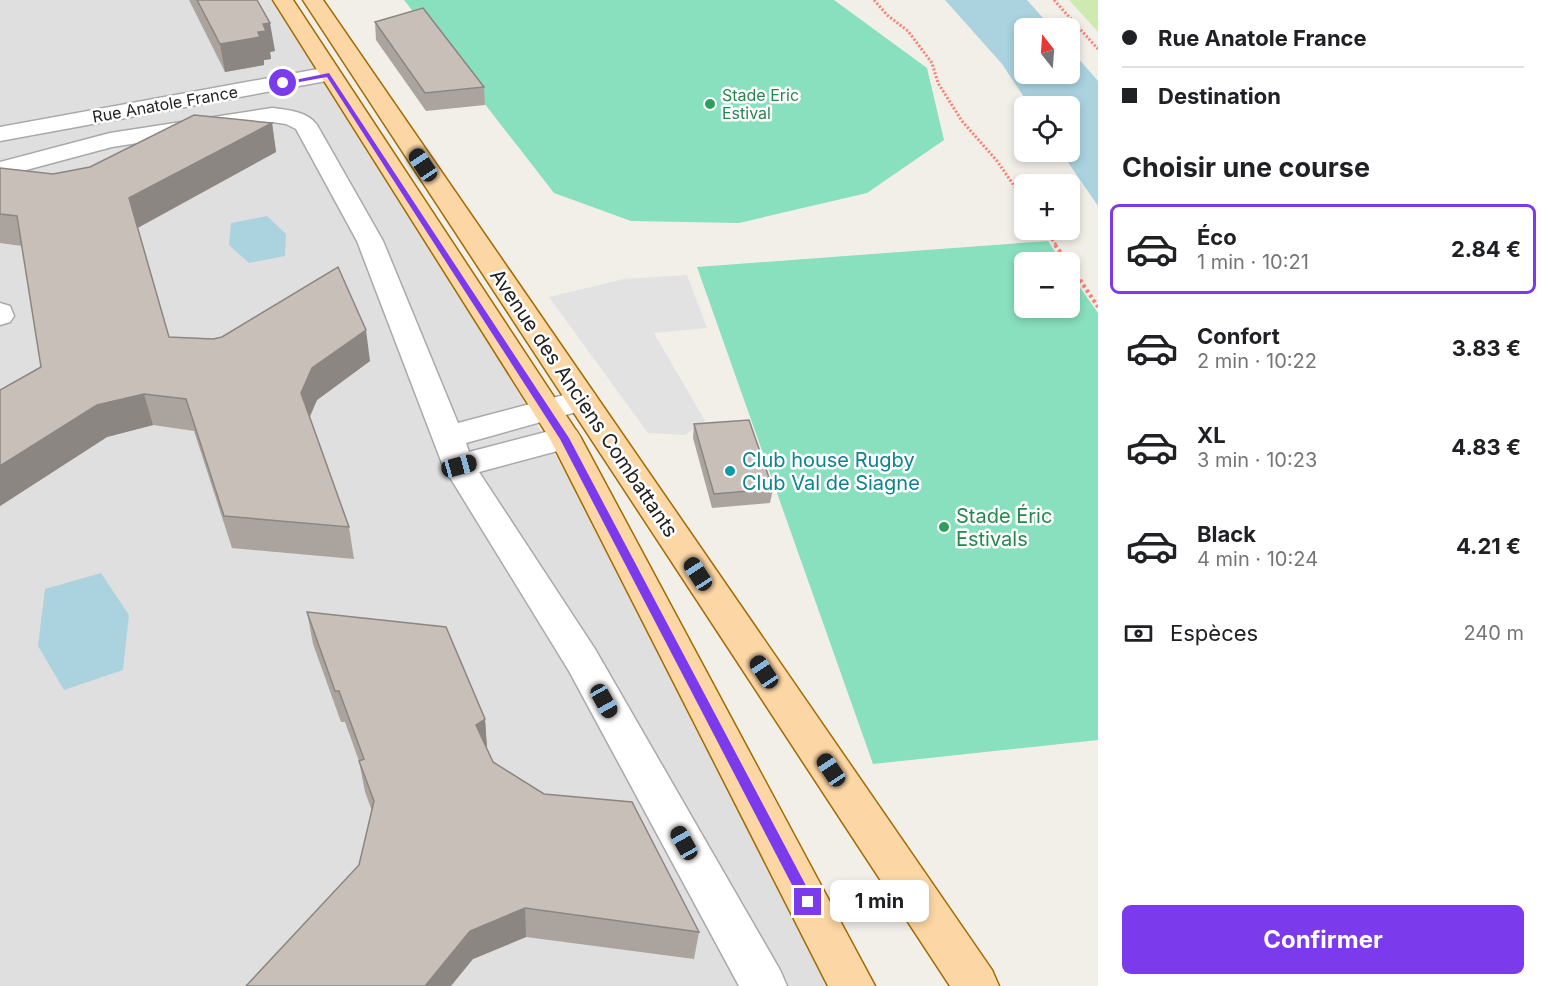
<!DOCTYPE html>
<html lang="fr">
<head>
<meta charset="utf-8">
<style>
  :root { --surface:#fff; --page:#f6f6f6; --text:#202124; --muted:#757577; --line:#e0e0e0; --accent:#7c3aed }
  body { margin:0; font-family:Inter,sans-serif; background:var(--page); color:var(--text); height:100vh; display:flex; flex-direction:column; font-size:22px; white-space:nowrap }
  * { box-sizing:border-box; margin:0 }
  p { font-size:20px; color:var(--muted) }
  .icon { flex:none; width:33px; height:33px; fill:none; stroke:currentColor; stroke-width:2; stroke-linecap:round; stroke-linejoin:round }
  .map { position:relative; flex:1; overflow:hidden }
  .panel { display:flex; flex-direction:column; background:var(--surface); width:450px }
  .panel>* { flex:none }
  .guide { display:grid; align-content:center; height:132px; padding:0 24px; background:var(--surface) }
  .needle { width:39px; rotate:343deg }
  .controls { position:absolute; left:1014px; top:18px; display:grid; gap:12px }
  .controls a { display:grid; place-items:center; width:66px; height:66px; border-radius:9px; background:var(--surface); box-shadow:0 3px 9px #0003; font-size:30px }
  .end { position:absolute; width:27px; height:27px; margin:-14px; border:8px solid #7c3aed; background:#fff; box-shadow:0 0 0 3px #fff }
  .from { border-radius:50% }
  .bubble { position:absolute; height:42px; border-radius:9px; background:var(--surface); box-shadow:0 3px 9px #0003; font-size:20px; font-weight:700; line-height:42px; text-align:center }
  .car { position:absolute; width:18px; height:36px; margin:-18px -9px; border-radius:8px; box-shadow:0 0 4px 2px #0007; background:linear-gradient(#222 24%,#8ab4d8 0 40%,#222 0 76%,#8ab4d8 0 86%,#222 0) }
  .guide b { display:flex; align-items:center; gap:21px; height:57px; font-size:22px }
  .guide b+b { border-top:2px solid var(--line) }
  .guide i { width:15px; height:15px; background:var(--text) }
  ul { padding:0; list-style:none }
  li { display:flex; align-items:center; gap:18px; height:90px; margin:0 12px 9px; padding:0 12px; border:3px solid transparent; border-radius:9px }
  li div { flex:1 }
  li b { display:block; font-size:22px }
  li em { font-style:normal; font-weight:700 }
  li.current { border-color:var(--accent) }
  li>.icon { width:54px; height:54px; stroke-width:1.5 }
  h2 { padding:0 24px; font-size:27px; line-height:72px }
  .pay { display:flex; align-items:center; gap:15px; height:66px; padding:0 24px; font-size:22px }
  .pay p { margin-inline-start:auto }
  .action { display:flex; gap:12px; margin-top:auto; padding:12px 24px }
  .action a { flex:1; height:69px; border-radius:9px; background:var(--accent); color:#fff; font-size:24px; font-weight:700; line-height:69px; text-align:center }
  main { display:flex; flex:1; min-height:0 }
  .map>svg:first-child { display:block }
  .residential { fill:#e0dfdf }
  .grass { fill:#cdebb0 }
  .pitch { fill:#88e0be }
  .parking { fill:#e2e2e2 }
  .water { fill:#aad3df }
  .lines { fill:none; stroke-linecap:round; stroke-linejoin:round }
  .minor-casing { stroke:#a9a9a9; stroke-width:3 }
  .major-casing { stroke:#a06b00; stroke-width:3 }
  .path-far1 { stroke:#fa8072; stroke-width:3; stroke-dasharray:2 2; stroke-linecap:butt }
  .path { stroke:#fa8072; stroke-width:4; stroke-dasharray:3 3; stroke-linecap:butt }
  .minor { fill:#fff; fill-rule:evenodd }
  .major { fill:#fcd6a4; fill-rule:evenodd }
  .wall { fill:#aba49e }
  .shaded-wall { fill:#8b8681 }
  .building { fill:#c7bfb8; stroke:#8b8681; stroke-width:1.5 }
  .route { fill:#7c3aed }
  .leisure-dot { fill:#2e9e5b; stroke:#fff; stroke-width:2 }
  .culture-dot { fill:#0f9aa8; stroke:#fff; stroke-width:2 }
  .labels { text-anchor:middle; dominant-baseline:central; stroke-width:5; stroke-linejoin:round; paint-order:stroke }
  .far-leisure-label { font-size:16px; fill:#27864d; stroke:#fff; text-anchor:start }
  .far-street-label { font-size:16px; fill:#222; stroke:#fff }
  .street-label { font-size:20px; fill:#222; stroke:#fff }
  .culture-label { font-size:20px; fill:#0d838f; stroke:#fff; text-anchor:start }
  .leisure-label { font-size:20px; fill:#27864d; stroke:#fff; text-anchor:start }
</style>
</head>
<body>
<main>
<div class="map">
<svg width="1098" height="986" viewBox="0 0 1098 986">
  <rect width="100%" height="100%" fill="#f2efe9"/>
  <path class="residential" d="M0 0H288L867 986H0Z"/>
  <path class="grass" d="M1069 0H1098V32Z"/>
  <g class="pitch">
    <path d="M404 0H834L927 68 944 140 867 193 739 223 631 221 554 193Z"/>
    <path d="M1048 241 1062 262H1024V308H1070V273L1098 313V740L873 764 697 267Z"/>
  </g>
  <path class="parking" d="M687 275 707 328 654 333 705 421 685 435 648 433 549 297 624 279Z"/>
  <g class="water">
    <path d="M945 0H1027L1052 28H1024V74H1070V49L1098 81V206L1061 152H1070V106H1030L1002 64Z"/>
    <path d="M267 216 286 234 285 256 249 263 229 245 231 223Z"/>
    <path d="M101 573 129 615 123 670 64 690 38 646 45 589Z"/>
  </g>
  <g class="lines">
    <defs>
      <g id="minor">
        <path d="M329 67 337 69 340 74 337 79 0 141V127Z"/>
        <path d="M272 108C287 110 307 111 317 125L383 241 458 423 583 390 594 393 598 400 594 407 466 443 469 452 565 427 576 430 581 438 576 446 479 472 595 649 780 970 787 986H739L569 671 443 466 357 241 296 129 286 124 272 122 112 147 0 177V162L110 133Z"/>
        <path d="M0 303 10 306 14 316 10 322 0 325Z"/>
      </g>
      <g id="major">
        <path d="M273 0H293L581 438 875 986H828L550 439Z"/>
        <path d="M303 0H323L992 970 999 986H950Z"/>
      </g>
    </defs>
    <use href="#minor" class="minor-casing"/>
    <use href="#major" class="major-casing"/>
    <g class="path-far1">
      <path d="M874 0 887 15 908 31 932 63 938 83 962 121 997 161 1024 200"/>
      <path d="M1054 0 1098 49"/>
      <path d="M1045 230 1057 246"/>
    </g>
    <g class="path">
      <path d="M1055 245 1068 262"/>
      <path d="M1070 265 1098 307"/>
    </g>
    <use href="#minor" class="minor"/>
    <use href="#major" class="major"/>
  </g>
  <g class="wall">
    <path d="M189 0H257L275 51 270 52 271 59 264 60V65L225 72Z"/>
    <path d="M375 22 484 87 485 105 426 111 376 40Z"/>
    <path d="M272 123 276 152 138 228 169 337 370 361 317 400 310 417 349 527 354 559 232 548 194 431 153 425 107 437 0 506V390L41 367 22 246 0 243V168L53 174 90 167Z"/>
    <path d="M694 424 773 489 770 503 712 508 693 438Z"/>
    <path d="M307 612 485 719 487 749 493 762 699 932 694 959 526 937 473 959 359 865 372 811 365 792 359 761 345 722H341L313 644Z"/>
  </g>
  <g class="shaded-wall">
    <path d="M270 23 275 51 270 52 271 59 264 60V65L225 72 220 44 258 32 263 24Z"/>
    <path d="M272 123 276 152 137 228 129 198Z"/>
    <path d="M366 330 370 361 317 400 306 424 301 393 312 368Z"/>
    <path d="M144 394 153 425 107 437 0 506V466L97 405Z"/>
    <path d="M485 719 487 749 476 725Z"/>
    <path d="M525 908 526 937 473 959 451 986H425L470 931Z"/>
  </g>
  <g class="building">
    <path d="M197 0H257L270 23 263 24 266 31 258 32 260 37 220 44Z"/>
    <path d="M423 8 484 87 425 93 375 22Z"/>
    <path d="M194 115 272 123 129 198 169 337 213 339 222 337 338 267 366 330 312 368 301 393 349 527 224 516 186 399 144 394 97 405 0 466V390L41 367 17 216 0 214V168L53 174 90 167Z"/>
    <path d="M749 420 773 489 714 494 694 424Z"/>
    <path d="M307 612 446 627 485 719 476 725 493 762 544 794 632 802 699 932 525 908 470 931 425 986H246L359 865 374 801 359 761 364 759 339 691H335Z"/>
  </g>
  <path class="route" d="M329 73 569 438 812 897 814 902 812 906H803L560 439 327 77 283 85 280 83Z"/>
  <g class="leisure-dot">
    <circle cx="710" cy="104" r="6"/>
    <circle cx="944" cy="527" r="6"/>
  </g>
  <circle class="culture-dot" cx="730" cy="471" r="6"/>
  <g class="labels">
    <g class="far-leisure-label">
      <text x="722" y="95">Stade Eric<tspan x="722" dy="18">Estival</tspan></text>
    </g>
    <g class="far-street-label">
      <text transform="translate(165 104) rotate(-10)">Rue Anatole France</text>
    </g>
    <g class="street-label">
      <text transform="translate(584 403) rotate(56)">Avenue des Anciens Combattants</text>
    </g>
    <g class="culture-label">
      <text x="742" y="460">Club house Rugby<tspan x="742" dy="23">Club Val de Siagne</tspan></text>
    </g>
    <g class="leisure-label">
      <text x="956" y="516">Stade Éric<tspan x="956" dy="23">Estivals</tspan></text>
    </g>
  </g>
</svg>
<div class="controls">
<a><svg class="needle" viewBox="-14 -14 28 28"><path d="M0-13l5 13h-10z" fill="#e53935"/><path d="M0 13l5-13h-10z" fill="#757577"/></svg></a>
<a><svg class="icon" aria-label="locate" viewBox="0 0 24 24"><circle cx="12" cy="12" r="6"/><path d="M12 2v4M12 18v4M2 12h4M18 12h4"/></svg></a>
<a>+</a>
<a>−</a>
</div>
<i class="end from" style="left:283px;top:83px"></i>
<i class="end" style="left:808px;top:902px"></i>
<div class="bubble" style="left:830px;top:880px;width:99px">1 min</div>
<i class="car" style="left:423px;top:165px;rotate:326deg"></i>
<i class="car" style="left:459px;top:466px;rotate:75deg"></i>
<i class="car" style="left:698px;top:574px;rotate:327deg"></i>
<i class="car" style="left:764px;top:672px;rotate:326deg"></i>
<i class="car" style="left:604px;top:701px;rotate:151deg"></i>
<i class="car" style="left:831px;top:770px;rotate:326deg"></i>
<i class="car" style="left:684px;top:843px;rotate:331deg"></i>
</div>
<section class="panel">
<div class="guide">
<b><i class="from"></i>Rue Anatole France</b>
<b><i></i>Destination</b>
</div>
<h2>Choisir une course</h2>
<ul>
<li class="current"><svg class="icon" aria-label="car" viewBox="0 0 24 24"><path d="M5 17H2v-5l4-1 3-4h7l3 4 3 1v5h-3M9 17h6M6 11h13"/><circle cx="7" cy="17" r="2"/><circle cx="17" cy="17" r="2"/></svg><div><b>Éco</b><p>1 min · 10:21</p></div><em>2.84 €</em></li>
<li><svg class="icon" aria-label="car" viewBox="0 0 24 24"><path d="M5 17H2v-5l4-1 3-4h7l3 4 3 1v5h-3M9 17h6M6 11h13"/><circle cx="7" cy="17" r="2"/><circle cx="17" cy="17" r="2"/></svg><div><b>Confort</b><p>2 min · 10:22</p></div><em>3.83 €</em></li>
<li><svg class="icon" aria-label="car" viewBox="0 0 24 24"><path d="M5 17H2v-5l4-1 3-4h7l3 4 3 1v5h-3M9 17h6M6 11h13"/><circle cx="7" cy="17" r="2"/><circle cx="17" cy="17" r="2"/></svg><div><b>XL</b><p>3 min · 10:23</p></div><em>4.83 €</em></li>
<li><svg class="icon" aria-label="car" viewBox="0 0 24 24"><path d="M5 17H2v-5l4-1 3-4h7l3 4 3 1v5h-3M9 17h6M6 11h13"/><circle cx="7" cy="17" r="2"/><circle cx="17" cy="17" r="2"/></svg><div><b>Black</b><p>4 min · 10:24</p></div><em>4.21 €</em></li>
</ul>
<div class="pay"><svg class="icon" aria-label="cash" viewBox="0 0 24 24"><path d="M3 7h18v10H3z"/><circle cx="12" cy="12" r="2"/></svg>Espèces<p>240 m</p></div>
<div class="action"><a>Confirmer</a></div>
</section>
</main>
</body>
</html>
